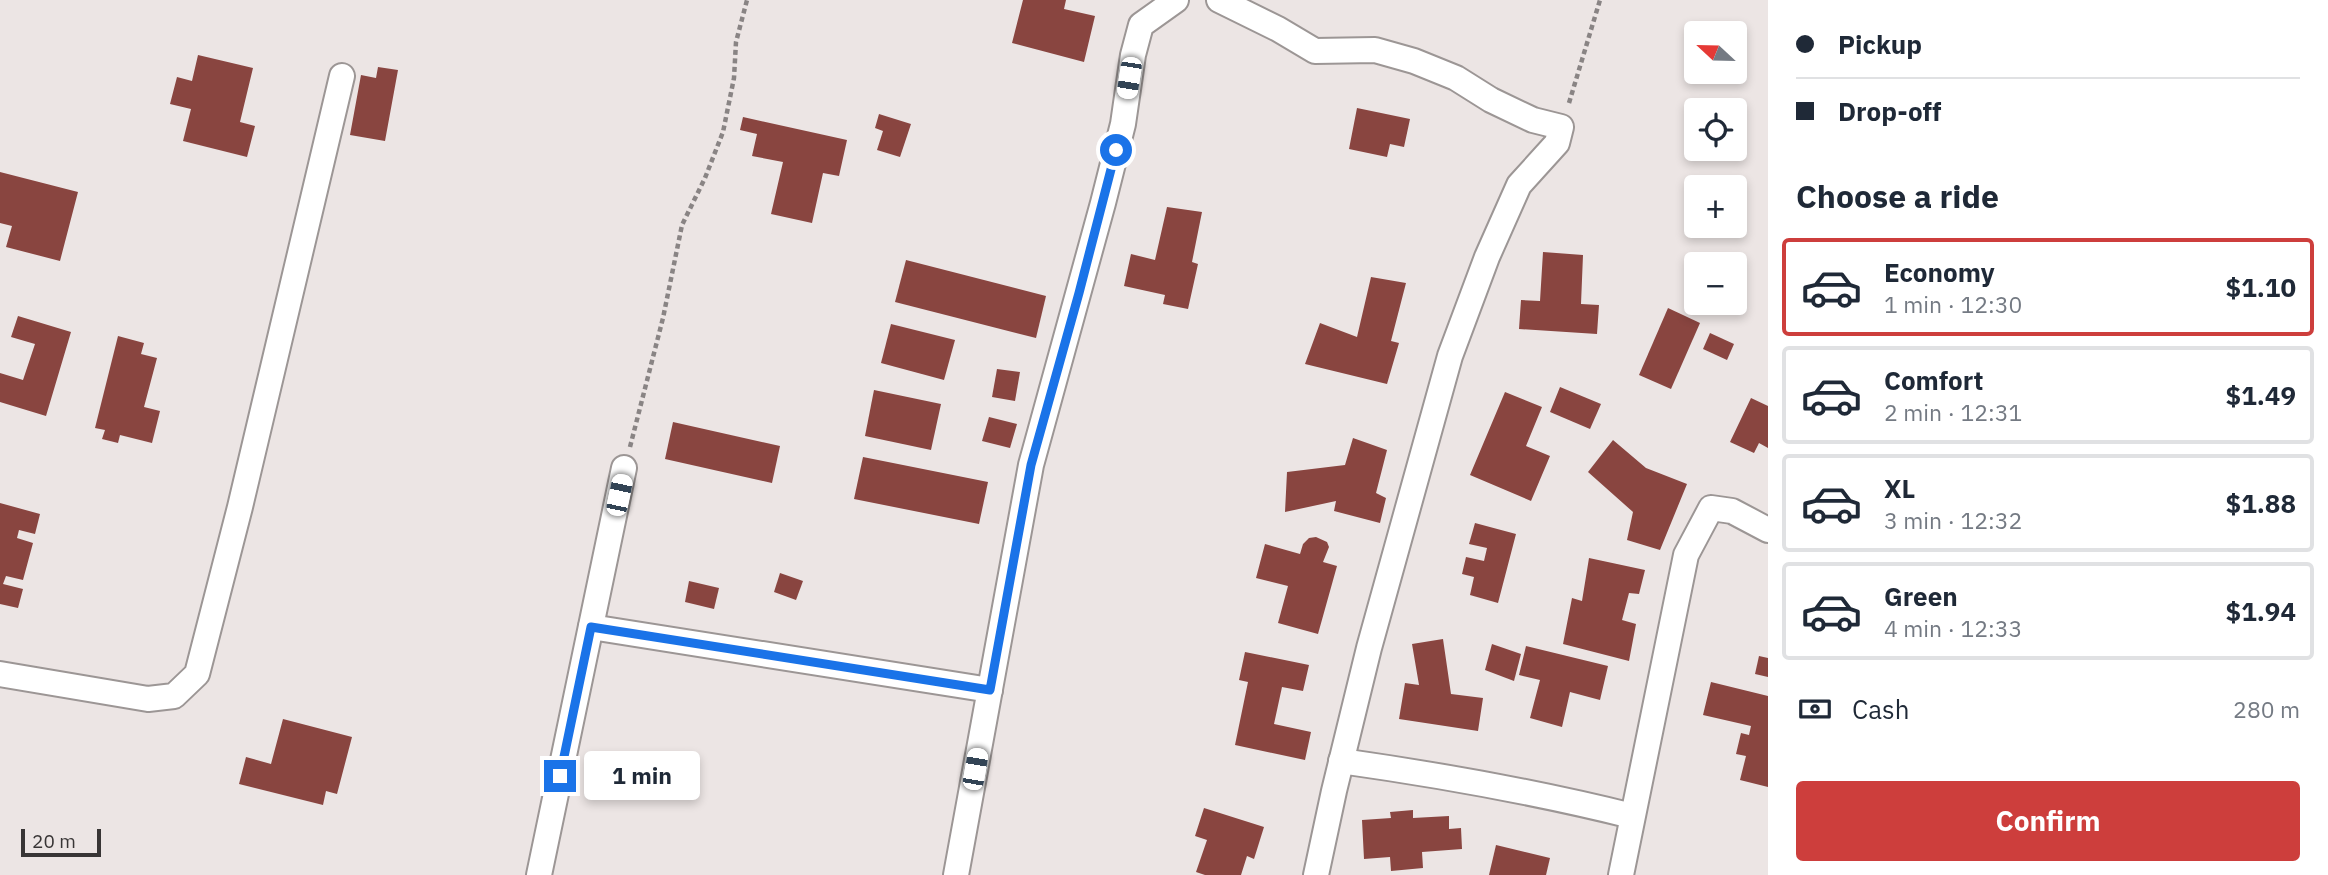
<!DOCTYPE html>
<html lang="en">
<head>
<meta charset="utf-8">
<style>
  :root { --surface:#fff; --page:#f6f6f7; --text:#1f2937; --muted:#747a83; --line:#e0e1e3; --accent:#cd3e3c }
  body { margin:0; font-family:"IBM Plex Sans",sans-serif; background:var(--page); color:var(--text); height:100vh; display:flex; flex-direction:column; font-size:26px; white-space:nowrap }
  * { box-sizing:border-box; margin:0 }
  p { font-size:23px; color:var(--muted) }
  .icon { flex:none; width:38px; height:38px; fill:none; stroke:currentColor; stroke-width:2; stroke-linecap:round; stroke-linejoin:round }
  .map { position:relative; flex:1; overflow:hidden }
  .side { display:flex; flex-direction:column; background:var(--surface); width:560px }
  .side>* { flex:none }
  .guide { display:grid; align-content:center; height:154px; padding:0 28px; background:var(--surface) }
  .needle { width:46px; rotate:292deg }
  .controls { position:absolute; left:1684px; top:21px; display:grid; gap:14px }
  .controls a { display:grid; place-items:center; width:63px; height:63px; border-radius:7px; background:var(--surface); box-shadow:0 4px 10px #0003; font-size:35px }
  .scale { position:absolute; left:21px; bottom:18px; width:80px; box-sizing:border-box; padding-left:7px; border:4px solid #383535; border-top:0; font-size:19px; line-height:24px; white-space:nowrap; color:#383535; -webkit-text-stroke:5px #ece5e4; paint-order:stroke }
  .end { position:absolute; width:32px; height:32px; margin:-16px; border:9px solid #1a73e8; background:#fff; box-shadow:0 0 0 4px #fff }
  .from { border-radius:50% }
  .bubble { position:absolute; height:49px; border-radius:7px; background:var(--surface); box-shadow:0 4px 10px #0003; font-size:23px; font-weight:700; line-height:49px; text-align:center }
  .car { position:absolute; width:21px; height:42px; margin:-21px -10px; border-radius:9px; box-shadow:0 0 5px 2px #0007; background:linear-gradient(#fff 24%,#345 0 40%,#fff 0 76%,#345 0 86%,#fff 0) }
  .guide b { display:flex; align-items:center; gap:24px; height:66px; font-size:26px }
  .guide b+b { border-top:2px solid var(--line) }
  .guide i { width:18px; height:18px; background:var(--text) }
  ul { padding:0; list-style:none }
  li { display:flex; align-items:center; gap:21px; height:98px; margin:0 14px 10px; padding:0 14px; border:4px solid var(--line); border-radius:7px }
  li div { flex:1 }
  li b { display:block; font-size:26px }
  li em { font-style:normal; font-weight:700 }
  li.active { border-color:var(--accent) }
  li>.icon { width:63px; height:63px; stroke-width:1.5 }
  h2 { padding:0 28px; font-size:32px; line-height:84px }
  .pay { display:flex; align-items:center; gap:18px; height:77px; padding:0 28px; font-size:26px }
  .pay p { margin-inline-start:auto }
  .button { display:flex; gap:14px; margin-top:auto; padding:14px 28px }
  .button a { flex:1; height:80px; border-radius:7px; background:var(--accent); color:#fff; font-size:28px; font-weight:700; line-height:80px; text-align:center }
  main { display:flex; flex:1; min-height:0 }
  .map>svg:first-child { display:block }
  .building { fill:#894540 }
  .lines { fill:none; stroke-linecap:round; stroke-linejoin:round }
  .street-casing { stroke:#9c9695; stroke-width:28 }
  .path { stroke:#898484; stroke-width:4.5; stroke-dasharray:5 3.5; stroke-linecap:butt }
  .street { stroke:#fff; stroke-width:24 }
  .route { stroke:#1a73e8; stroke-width:9 }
</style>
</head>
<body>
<main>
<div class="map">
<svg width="1768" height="875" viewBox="0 0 1768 875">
  <rect width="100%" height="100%" fill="#ece5e4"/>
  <g class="building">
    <path d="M1023 0H1066L1064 9 1095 16 1084 62 1012 43Z"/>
    <path d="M198 55 253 68 240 122 255 126 247 157 183 141 191 109 170 104 177 77 192 81Z"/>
    <path d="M378 67 398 70 385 141 350 135 361 75 376 78Z"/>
    <path d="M1357 108 1410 119 1404 147 1390 144 1387 157 1349 149Z"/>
    <path d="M879 114 911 124 900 157 877 150 883 131 875 128Z"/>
    <path d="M743 117 847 140 839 176 823 173 812 223 771 214 783 162 752 156 757 134 740 130Z"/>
    <path d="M0 172 78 192 60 261 6 247 12 226 0 223Z"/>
    <path d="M1167 207 1202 212 1192 262 1198 264 1188 309 1163 304 1165 295 1124 286 1131 254 1155 260Z"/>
    <path d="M1543 252 1583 255 1581 304 1599 305 1597 334 1519 329 1521 300 1540 301Z"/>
    <path d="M906 260 1046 296 1036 338 895 302Z"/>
    <path d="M1371 277 1406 283 1391 341 1399 343 1387 384 1305 364 1320 323 1357 337Z"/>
    <path d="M1668 308 1700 323 1671 389 1639 375Z"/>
    <path d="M18 316 71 332 46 416 0 402V373L23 380 35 344 11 337Z"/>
    <path d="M891 324 955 340 944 380 881 363Z"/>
    <path d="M1710 333 1734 344 1727 360 1703 349Z"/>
    <path d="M118 336 144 343 141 354 157 358 144 407 160 411 152 443 120 435 118 443 102 439 105 430 95 428Z"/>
    <path d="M997 369 1020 372 1015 401 992 397Z"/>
    <path d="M1560 387 1601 404 1590 429 1550 412Z"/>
    <path d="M874 390 941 404 931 450 865 436Z"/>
    <path d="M1505 392 1542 407 1526 446 1550 456 1531 501 1470 475Z"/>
    <path d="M1751 398 1768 406V448L1759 443 1754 453 1730 442Z"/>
    <path d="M989 417 1017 424 1010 448 982 441Z"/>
    <path d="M673 422 780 446 772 483 665 459Z"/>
    <path d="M1353 438 1387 450 1376 493 1386 498 1380 523 1334 511 1336 501 1285 512 1287 472 1345 465Z"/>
    <path d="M1613 440 1646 468 1687 484 1660 550 1627 540 1633 512 1588 472Z"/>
    <path d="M863 457 988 482 979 524 854 499Z"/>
    <path d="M0 503 40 514 35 534 19 530 17 538 33 543 23 580 6 576 3 584 23 589 18 608 0 604Z"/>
    <path d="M1475 523 1516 534 1498 603 1470 595 1474 577 1462 574 1466 557 1484 561 1487 548 1469 544Z"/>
    <path d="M1316 537 1327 542 1329 547 1323 562 1337 566 1318 634 1278 623 1288 586 1256 578 1265 544 1300 554 1303 544 1309 538Z"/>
    <path d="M1589 558 1645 570 1639 594 1629 593 1622 620 1636 624 1629 661 1563 644 1572 598 1582 601Z"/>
    <path d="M780 573 803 581 796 600 774 592Z"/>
    <path d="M689 581 719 588 714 609 685 602Z"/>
    <path d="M1443 639 1451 694 1483 698 1478 731 1399 719 1405 683 1419 685 1412 644Z"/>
    <path d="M1492 644 1521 654 1514 681 1485 670Z"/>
    <path d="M1526 646 1608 666 1600 700 1570 692 1562 727 1530 718 1540 680 1519 675Z"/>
    <path d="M1245 652 1309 665 1303 691 1282 687 1274 724 1311 732 1305 760 1235 745 1248 682 1239 680Z"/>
    <path d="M1759 656 1768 658V677L1755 674Z"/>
    <path d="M1711 682 1768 696V787L1740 780 1746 756 1736 754 1741 733 1749 735 1751 726 1703 715Z"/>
    <path d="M283 719 352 737 337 794 326 791 323 805 239 784 246 757 271 764Z"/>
    <path d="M1204 808 1264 827 1254 859 1247 856 1241 875H1205L1196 872 1207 840 1195 836Z"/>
    <path d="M1413 810V818L1449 816V829L1461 828 1462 849 1422 852 1423 868 1391 871 1390 857 1364 859 1362 820 1391 818 1390 812Z"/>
    <path d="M1496 845 1550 858 1546 875H1489Z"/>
  </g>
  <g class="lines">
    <defs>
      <g id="street">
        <path d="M1219 0 1278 29 1315 51 1375 50 1414 61 1456 78 1491 100 1533 120 1561 127 1557 143 1519 185 1487 257 1450 356 1369 648 1334 791 1316 875"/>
        <path d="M591 627 990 690"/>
        <path d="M0 674 148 699 174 696 197 674 240 507 342 76"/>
        <path d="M1341 761C1440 775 1536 792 1632 816"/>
        <path d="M539 875 624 468"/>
        <path d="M956 875 1031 465 1103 203 1123 124 1133 55 1141 25 1176 0"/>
        <path d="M1621 875 1686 555 1711 508 1732 511 1768 530"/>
      </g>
    </defs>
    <use href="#street" class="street-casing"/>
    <g class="path">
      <path d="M1569 103 1600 0"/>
      <path d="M630 447 663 318 682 225 705 178 723 132 734 78 736 42 747 0"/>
    </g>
    <use href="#street" class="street"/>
  </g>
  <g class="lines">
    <path class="route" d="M560 776 591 627 990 690 1031 465 1079 293 1116 150"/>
  </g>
</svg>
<div class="controls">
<a><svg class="needle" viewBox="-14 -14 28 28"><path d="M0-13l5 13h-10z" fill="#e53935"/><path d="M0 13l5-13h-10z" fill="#747a83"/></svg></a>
<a><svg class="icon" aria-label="locate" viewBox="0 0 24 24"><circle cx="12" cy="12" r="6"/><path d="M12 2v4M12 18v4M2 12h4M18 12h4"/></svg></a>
<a>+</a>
<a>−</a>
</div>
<div class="scale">20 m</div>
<i class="end from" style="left:1116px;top:150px"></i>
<i class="end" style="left:560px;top:776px"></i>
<div class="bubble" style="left:584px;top:751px;width:116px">1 min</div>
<i class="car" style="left:1129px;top:78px;rotate:189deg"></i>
<i class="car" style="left:619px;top:495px;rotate:12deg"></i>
<i class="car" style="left:975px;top:769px;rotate:10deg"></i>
</div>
<section class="side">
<div class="guide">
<b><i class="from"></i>Pickup</b>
<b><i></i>Drop-off</b>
</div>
<h2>Choose a ride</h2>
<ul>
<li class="active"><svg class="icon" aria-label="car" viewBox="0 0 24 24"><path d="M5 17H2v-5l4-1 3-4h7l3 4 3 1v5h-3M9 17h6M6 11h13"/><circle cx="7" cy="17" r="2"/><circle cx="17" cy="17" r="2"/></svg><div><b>Economy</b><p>1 min · 12:30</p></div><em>$1.10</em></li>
<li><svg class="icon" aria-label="car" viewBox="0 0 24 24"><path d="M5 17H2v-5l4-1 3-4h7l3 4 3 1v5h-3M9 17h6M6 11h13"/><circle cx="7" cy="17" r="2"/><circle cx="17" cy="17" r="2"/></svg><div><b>Comfort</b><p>2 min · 12:31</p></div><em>$1.49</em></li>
<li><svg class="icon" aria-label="car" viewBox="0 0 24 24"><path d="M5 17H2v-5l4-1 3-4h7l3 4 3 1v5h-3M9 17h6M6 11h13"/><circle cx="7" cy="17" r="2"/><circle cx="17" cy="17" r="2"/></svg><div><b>XL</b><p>3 min · 12:32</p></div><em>$1.88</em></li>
<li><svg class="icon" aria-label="car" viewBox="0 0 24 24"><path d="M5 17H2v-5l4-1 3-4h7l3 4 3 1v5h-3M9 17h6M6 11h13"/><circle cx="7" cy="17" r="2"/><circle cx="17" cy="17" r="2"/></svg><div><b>Green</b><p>4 min · 12:33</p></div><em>$1.94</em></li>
</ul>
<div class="pay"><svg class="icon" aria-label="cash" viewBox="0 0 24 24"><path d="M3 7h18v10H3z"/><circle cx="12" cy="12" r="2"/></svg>Cash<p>280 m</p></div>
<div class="button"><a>Confirm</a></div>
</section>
</main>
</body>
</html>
